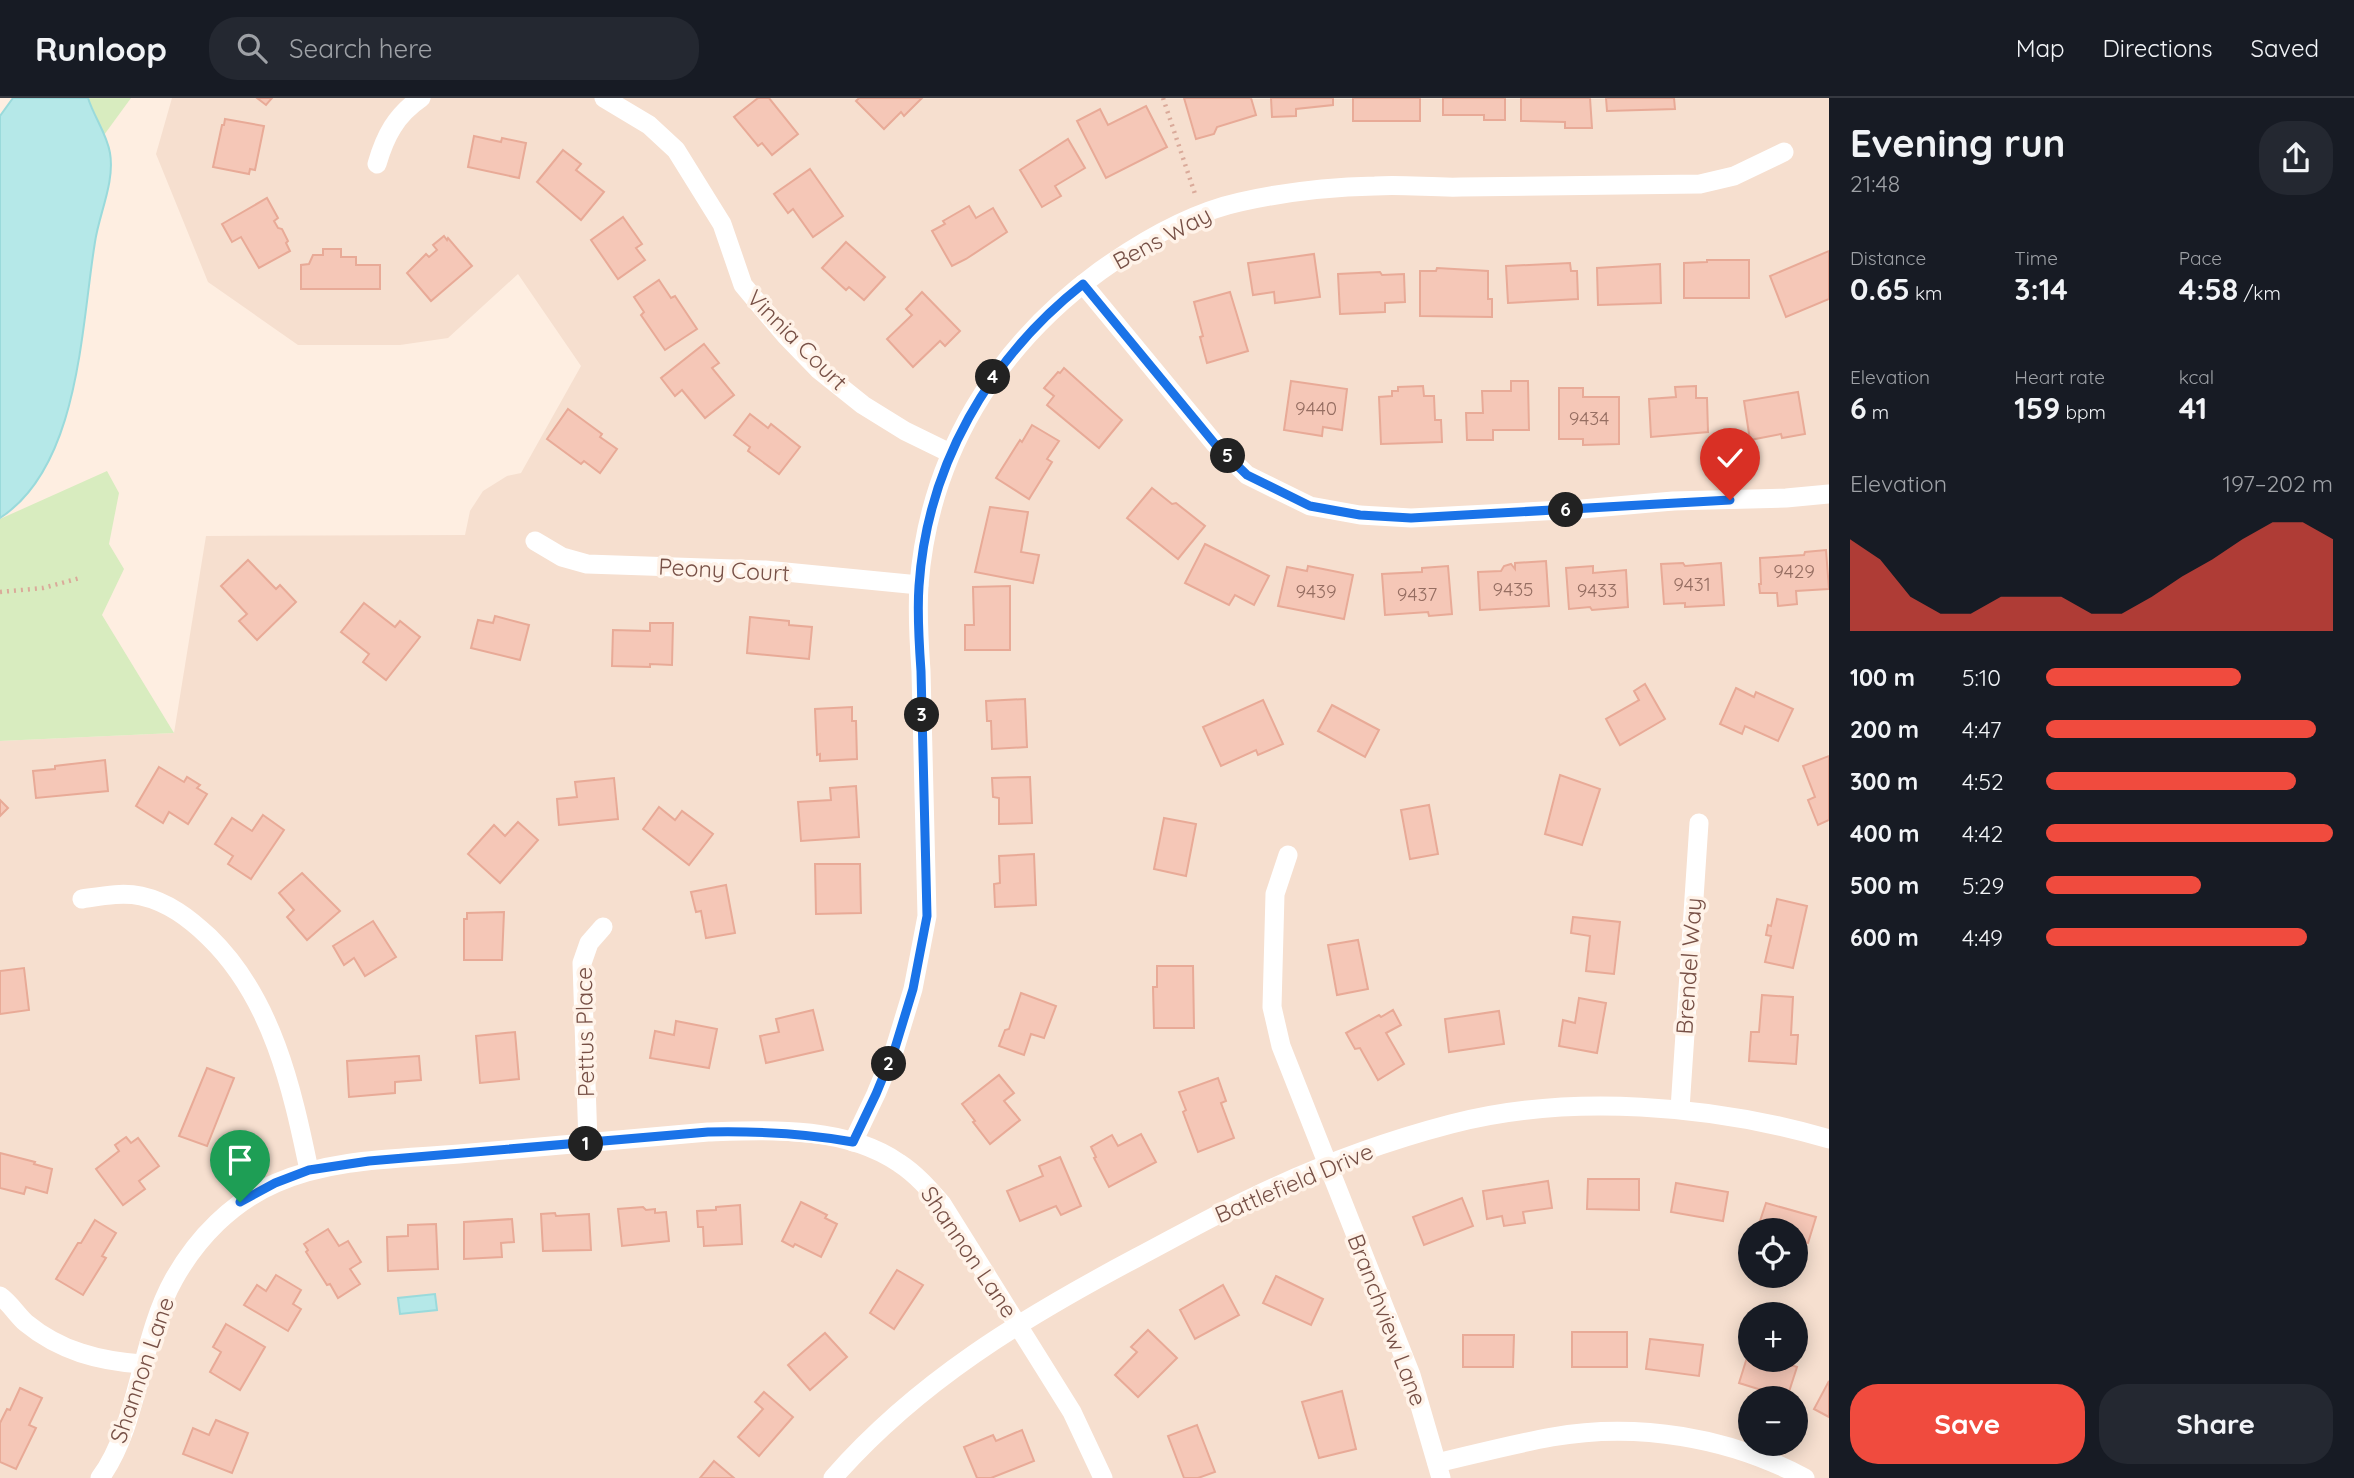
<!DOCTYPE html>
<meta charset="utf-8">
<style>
:root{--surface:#171b24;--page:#242831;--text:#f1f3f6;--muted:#9ea1a6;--line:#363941;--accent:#f04b3e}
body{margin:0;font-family:Quicksand,sans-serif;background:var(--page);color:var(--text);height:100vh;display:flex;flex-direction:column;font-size:26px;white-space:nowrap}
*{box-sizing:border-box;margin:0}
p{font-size:23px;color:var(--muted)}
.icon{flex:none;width:38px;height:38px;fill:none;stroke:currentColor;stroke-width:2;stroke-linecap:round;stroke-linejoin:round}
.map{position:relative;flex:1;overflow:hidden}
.details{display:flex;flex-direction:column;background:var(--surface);width:525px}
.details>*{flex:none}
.tools{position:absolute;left:1738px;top:1120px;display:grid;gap:14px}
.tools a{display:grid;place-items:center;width:70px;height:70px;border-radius:50%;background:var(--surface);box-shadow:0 4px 18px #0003;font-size:35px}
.pin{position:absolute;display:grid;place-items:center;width:60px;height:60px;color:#fff;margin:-72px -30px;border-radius:50% 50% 50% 0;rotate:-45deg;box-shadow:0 0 7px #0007}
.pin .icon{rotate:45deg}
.km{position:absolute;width:35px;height:35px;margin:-18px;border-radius:50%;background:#222;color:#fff;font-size:19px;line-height:35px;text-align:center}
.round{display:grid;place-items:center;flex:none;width:74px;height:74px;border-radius:28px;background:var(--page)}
.head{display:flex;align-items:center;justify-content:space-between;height:119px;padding:0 21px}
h1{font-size:38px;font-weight:800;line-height:52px}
.metrics{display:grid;grid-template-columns:repeat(3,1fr);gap:10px;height:119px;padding:7px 21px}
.metrics div{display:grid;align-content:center}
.metrics b{font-size:30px;font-weight:800}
.metrics small{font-size:19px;font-weight:400}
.metrics p{font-size:19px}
.chart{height:196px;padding:14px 21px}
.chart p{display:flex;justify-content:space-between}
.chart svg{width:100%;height:126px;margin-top:7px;fill:var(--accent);opacity:.7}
.button{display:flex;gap:14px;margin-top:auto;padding:14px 21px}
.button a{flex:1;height:80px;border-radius:28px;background:var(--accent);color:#fff;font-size:28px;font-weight:800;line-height:80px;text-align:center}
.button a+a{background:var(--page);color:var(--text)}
ul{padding:0 21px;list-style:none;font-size:23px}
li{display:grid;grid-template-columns:112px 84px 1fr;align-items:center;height:52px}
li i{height:18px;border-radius:9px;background:var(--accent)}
header{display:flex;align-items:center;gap:42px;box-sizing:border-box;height:98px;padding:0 35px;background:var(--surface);border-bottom:2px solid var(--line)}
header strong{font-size:33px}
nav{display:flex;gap:38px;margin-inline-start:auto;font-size:24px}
.search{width:490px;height:63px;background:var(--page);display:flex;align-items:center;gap:18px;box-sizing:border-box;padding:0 24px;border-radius:28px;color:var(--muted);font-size:26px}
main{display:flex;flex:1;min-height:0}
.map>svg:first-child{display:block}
</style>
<header>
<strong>Runloop</strong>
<div class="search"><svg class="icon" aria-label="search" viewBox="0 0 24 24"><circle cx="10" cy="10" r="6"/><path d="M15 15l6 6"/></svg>Search here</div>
<nav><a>Map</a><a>Directions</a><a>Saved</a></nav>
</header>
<main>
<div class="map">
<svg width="1829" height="1380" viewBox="0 0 1829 1380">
<rect width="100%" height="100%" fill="#feeee1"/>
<!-- residential -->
<path fill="#f6dfcf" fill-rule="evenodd" d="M172 0H1829V1380H0V643L174 635 206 438 465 437 470 413 483 393 507 378 521 375 581 268 518 176 448 240 400 247H298L208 184 156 56ZM1750 1132H1796V1178H1750ZM1750 1216H1796V1262H1750ZM1750 1300H1796V1346H1750Z"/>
<!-- green -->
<g fill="#d8ecbf">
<path d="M88 0H131L104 37Z"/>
<path d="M107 373 119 395 109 446 124 471 102 517 174 635 0 643V421Z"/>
</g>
<!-- water -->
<g fill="#b5e8e8" stroke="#9adadb" stroke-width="2">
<path d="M13 0H88C94 19 107 36 110 55 115 84 99 116 95 144 81 229 80 368 0 420V18Z"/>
<path d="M435 1196 437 1212 400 1216 398 1200Z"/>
</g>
<!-- building -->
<g fill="#f5c7b7" stroke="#e8aa97" stroke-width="2">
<path d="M257 0H272L266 7Z"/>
<path d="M758 0H769L798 36 772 57 762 45 758 48 734 19Z"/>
<path d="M859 0H922L904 18 901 14 884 31 856 3Z"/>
<path d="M1184 0H1251L1256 17 1217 29 1214 36 1196 41Z"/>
<path d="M1271 0H1333V7L1296 11V18L1272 19Z"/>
<rect x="1353" y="0" width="67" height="23"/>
<path d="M1443 0H1505V22H1484V17H1443Z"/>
<path d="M1521 0H1590L1592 30H1565V24L1521 23Z"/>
<path d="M1606 0H1674L1675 11 1607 13Z"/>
<path d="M1146 8 1167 49 1106 80 1077 23 1100 11 1108 27Z"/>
<path d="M225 21 264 28 255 72 250 71 249 76 213 69 222 27H224Z"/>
<path d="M474 38 501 44 502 40 526 45 519 80 468 69Z"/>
<path d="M1068 41 1085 70 1055 88 1061 98 1042 109 1020 72Z"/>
<path d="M563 52 581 66 576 72 604 94 581 122 537 84Z"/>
<path d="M810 71 843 118 813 139 793 111 788 115 774 96Z"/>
<path d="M267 100 278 120 274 123 278 130 282 131 288 143 286 145 290 153 259 170 241 139 232 144 222 126Z"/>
<path d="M969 108 976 120 993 110 1007 134 966 161 952 168 932 133 945 126 943 123Z"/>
<path d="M623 119 642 146 636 150 645 162 618 181 591 142Z"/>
<path d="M444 138 447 142 448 140 472 168 431 203 407 175 426 156 429 159 437 152 433 147Z"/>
<path d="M846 144 885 179 864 202 849 189 846 192 822 170Z"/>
<path d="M323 151H341V159H356V167H380V191H301V167L309 166 313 157H323Z"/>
<path d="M1829 153V201L1786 219 1770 178Z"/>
<path d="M1314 156 1320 199 1275 205 1274 194 1253 197 1248 165Z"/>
<path d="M1707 162H1749V200H1684V165L1707 164Z"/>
<path d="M1570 165 1571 173H1577L1578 201 1508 205 1506 168Z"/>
<path d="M1660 166 1661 205 1598 207 1597 170Z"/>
<path d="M1437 170 1488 173V201H1492V219L1420 218V173H1436Z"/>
<path d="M1380 174 1382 177 1404 176 1405 204 1385 205V214L1340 216 1338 176Z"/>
<path d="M659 182 671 200 675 198 697 231 665 252 641 217 644 214 634 199Z"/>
<path d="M922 194 960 233 945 248 940 243 913 269 887 241 912 217 906 211Z"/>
<path d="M1230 194 1248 253 1207 265 1200 239 1203 238 1194 204Z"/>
<path d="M704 246 719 265 712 270 734 297 705 320 682 292 675 298 661 280Z"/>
<path d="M1064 270 1122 322 1099 350 1047 307 1054 298 1044 290 1058 274 1060 275Z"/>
<path d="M1291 283 1347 291 1342 332 1323 329 1322 338 1284 332Z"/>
<path d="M1511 283H1528L1529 332H1493V342H1467L1466 315H1483L1482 293H1511Z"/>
<path d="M1423 288 1424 298H1434L1435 322H1441L1442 344 1381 346 1379 299 1392 298V293H1398V289Z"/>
<path d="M1696 288V300H1707L1708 334 1651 339 1649 301 1676 299 1675 289Z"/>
<path d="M1559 290H1583V299H1619V346L1583 347V341H1559Z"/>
<path d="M1798 294 1805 336 1782 340 1781 336 1750 342 1744 303Z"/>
<path d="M568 311 602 336 600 339 617 351 600 375 584 363 581 366 547 341Z"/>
<path d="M750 316 768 330 771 326 800 349 779 376 748 353 750 349 734 337Z"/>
<path d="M1032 327 1059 343 1047 361 1052 364 1029 401 996 380 1020 342 1022 344Z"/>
<path d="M1152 390 1172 406 1176 405 1205 428 1178 461 1127 420Z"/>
<path d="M990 409 1028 414 1021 454 1039 457 1033 485 975 474Z"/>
<path d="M1205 446 1269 478 1254 507 1235 497 1229 507 1185 485Z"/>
<path d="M1826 452 1829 491 1796 493 1797 506 1778 508 1777 495H1760L1759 486H1761L1760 460 1804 457 1805 454Z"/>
<path d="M248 462 276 491 280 487 296 504 257 542 239 523 247 516 221 488Z"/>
<path d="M1546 463 1549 508 1480 512 1478 474 1501 473 1504 468 1511 466 1515 471V465Z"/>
<path d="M1683 465 1685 468 1721 465 1724 507 1685 509V505L1664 506 1661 466Z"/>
<path d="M1308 468 1353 477 1344 521 1278 508 1287 469 1307 473Z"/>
<path d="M1448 468 1452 516 1429 518 1428 514 1385 517 1382 476 1422 474V470Z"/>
<path d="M1593 468V475L1626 472 1628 509 1592 512 1590 509 1569 511 1566 470Z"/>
<path d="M1010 488V552H965V527H974L973 489Z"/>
<path d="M364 505 395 529 400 523 420 539 386 582 363 564 369 556 341 534Z"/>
<path d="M495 518 529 527 520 562 471 550 478 522 493 525Z"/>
<path d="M750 519 789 523V527L812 529 809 561 747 555Z"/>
<path d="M650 525H673L672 567 650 566V569L612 568 613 532 650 533Z"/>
<path d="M1645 586 1665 621 1620 647 1606 621 1639 602 1634 593Z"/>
<path d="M1736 590 1754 599 1756 594 1793 611 1778 643 1745 628 1742 636 1720 626Z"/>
<path d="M1025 601 1027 649 992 651 991 623H987L986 603Z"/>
<path d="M1263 602 1283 646 1258 657 1256 652 1221 668 1203 629Z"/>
<path d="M1332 607 1379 632 1365 659 1318 633Z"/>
<path d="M852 609V623H856L857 661 820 663V656L817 657 815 611Z"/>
<path d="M1829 658V722L1818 727 1808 702 1815 699 1803 668Z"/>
<path d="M105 662 108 693 36 700 33 673 55 671V668Z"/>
<path d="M159 669 184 684 187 679 200 687 197 690 207 696 188 726 169 714 163 725 136 708Z"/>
<path d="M1560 677 1600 691 1582 747 1545 736Z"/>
<path d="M1030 679 1032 725 999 726V700L993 699 992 680Z"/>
<path d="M614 680 618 721 559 727 557 701 577 699 575 684Z"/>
<path d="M856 688 859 739 801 743 798 704 831 702 830 690Z"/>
<path d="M0 702 8 710 0 718Z"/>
<path d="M1429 707 1438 756 1410 761 1401 712Z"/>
<path d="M659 709 675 722 682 713 713 736 689 767 643 731Z"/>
<path d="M263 717 284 732 251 781 228 766 233 758 215 746 232 720 252 733Z"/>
<path d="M1164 720 1196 726 1186 778 1154 771Z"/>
<path d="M518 724 538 742 500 785 468 756 494 727 505 738Z"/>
<path d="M1034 756 1036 807 995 809 994 786 1000 785 999 758Z"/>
<path d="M815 766H860L861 815 816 816Z"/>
<path d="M302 775 340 813 307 842 287 819 294 812 279 795Z"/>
<path d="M726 787 735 835 706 840 701 813 696 814 691 794Z"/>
<path d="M1777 801 1807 808 1793 870 1765 864 1771 838 1766 837 1768 827 1771 828Z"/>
<path d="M504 814 502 862H464V821H467V815Z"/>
<path d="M1573 819 1620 824 1614 876 1586 873 1590 838 1571 835Z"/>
<path d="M373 823 396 859 365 878 354 860 344 867 333 848Z"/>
<path d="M1358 842 1368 891 1337 897 1328 847Z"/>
<path d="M1157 868H1193L1194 930H1154L1153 889H1157Z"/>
<path d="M24 870 29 912 0 916V873Z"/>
<path d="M1021 895 1056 908 1044 940 1031 936 1024 957 999 948 1005 932 1009 931Z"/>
<path d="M1762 897 1793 899 1791 937H1798L1796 966 1749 963 1751 934H1759Z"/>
<path d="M1579 900 1606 905 1597 955 1559 948 1563 922 1575 925Z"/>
<path d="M813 912 823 952 766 965 760 938 779 934 776 921Z"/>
<path d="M1393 912 1401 927 1386 935 1404 966 1378 982 1360 950 1355 951 1346 935 1379 917 1381 919Z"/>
<path d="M1499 913 1504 946 1449 954 1445 921Z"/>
<path d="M676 923 717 931 709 970 650 960 655 933 674 937Z"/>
<path d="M515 934 519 981 480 985 476 938Z"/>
<path d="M419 958 421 982 395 984V995L349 999 347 963Z"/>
<path d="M207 970 234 980 207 1048 179 1038Z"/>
<path d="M999 977 1014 995 1004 1003 1020 1022 990 1046 973 1024 975 1023 962 1006Z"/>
<path d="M1218 980 1226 1003 1221 1005 1234 1040 1198 1054 1183 1014 1186 1012 1179 994Z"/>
<path d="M1141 1036 1156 1064 1109 1089 1094 1060 1096 1059 1091 1049 1112 1037 1118 1048Z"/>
<path d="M126 1039 131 1045 138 1040 159 1068 139 1083 145 1091 123 1107 96 1071 119 1053 115 1047Z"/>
<path d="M0 1055 35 1064 34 1066 52 1071 47 1095 26 1089 24 1096 0 1090Z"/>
<path d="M1060 1059 1081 1108 1061 1117 1056 1108 1020 1123 1007 1093 1043 1078 1039 1068Z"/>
<path d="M1588 1081H1639V1112L1587 1111Z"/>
<path d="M1548 1083 1552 1110 1523 1114 1525 1125 1504 1128 1502 1118 1487 1121 1483 1093Z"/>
<path d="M1676 1085 1728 1094 1723 1123 1671 1114Z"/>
<path d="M1462 1100 1473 1128 1424 1147 1413 1119Z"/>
<path d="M801 1104 827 1117 825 1120 837 1126 821 1159 795 1146 793 1149 782 1143Z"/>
<path d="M1766 1105 1816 1119 1808 1145 1805 1144 1803 1154 1796 1151V1132H1768L1758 1129Z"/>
<path d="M740 1107 742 1146 704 1148 703 1129H698L697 1113 716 1112V1109Z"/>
<path d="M643 1109 646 1112 655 1111V1115L666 1114 669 1143 622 1148 618 1111Z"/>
<path d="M555 1115 556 1118 589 1116 591 1152 543 1153 541 1116Z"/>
<path d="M512 1121 514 1144 501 1145 502 1159 464 1161V1124Z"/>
<path d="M95 1122 116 1135 102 1158 106 1160 83 1197 56 1181 78 1145H81Z"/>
<path d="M436 1126 438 1171 388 1173 387 1139 408 1138V1127Z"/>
<path d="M328 1131 339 1148 348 1143 361 1164 350 1171 360 1186 338 1200 330 1186 327 1187 306 1154 308 1152 304 1146Z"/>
<path d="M897 1172 923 1187 894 1231 870 1215Z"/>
<path d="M276 1177 301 1192 293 1206 301 1211 288 1233 244 1207 257 1187 266 1193Z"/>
<path d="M1276 1178 1323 1201 1311 1227 1263 1205Z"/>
<path d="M1223 1187 1239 1217 1195 1241 1180 1212Z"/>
<path d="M226 1226 265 1249 240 1292 210 1274 221 1254 213 1249Z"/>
<path d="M1148 1232 1177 1260 1138 1299 1115 1277 1137 1254 1131 1249Z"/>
<rect x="1572" y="1234" width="55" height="35"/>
<path d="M825 1235 847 1259 810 1292 788 1267Z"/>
<path d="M1463 1237H1514L1513 1269H1463Z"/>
<path d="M1650 1241 1703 1247 1699 1278 1646 1271Z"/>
<path d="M1749 1253 1750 1262H1775L1797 1269 1787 1300 1739 1285Z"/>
<path d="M1829 1283V1319L1814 1311Z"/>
<path d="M20 1290 42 1300 29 1327 36 1330 16 1371 0 1364V1325L7 1311 10 1312Z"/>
<path d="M1342 1293 1356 1351 1319 1360 1302 1304Z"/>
<path d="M764 1294 793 1319 759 1358 738 1339 763 1311 755 1304Z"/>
<path d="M216 1322 248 1335 232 1375 183 1356 193 1330 209 1337Z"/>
<path d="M1197 1327 1215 1374 1198 1380H1184L1168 1338Z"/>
<path d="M1022 1332 1034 1363 991 1380H977L964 1349 993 1337 996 1343Z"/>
<path d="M714 1363 734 1380H700Z"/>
</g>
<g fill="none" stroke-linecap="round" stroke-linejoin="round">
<!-- path -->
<g stroke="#daaa9a" stroke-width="4.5" stroke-dasharray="2 5" stroke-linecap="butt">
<path d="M1163 0 1196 99"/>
<path d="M0 494 43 490 80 480"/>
</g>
<!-- street -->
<g stroke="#fff" stroke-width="19">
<path d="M604 0 649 27 676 52 722 126 743 187 786 238 818 271 863 307 905 333 950 355"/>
<path d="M377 66C385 38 396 17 421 0"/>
<path d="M1083 186 1215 346 1247 377 1310 408 1360 417 1411 420 1582 411 1673 403 1786 400 1829 396"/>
<path d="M535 443 562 459 587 466 765 472 919 487"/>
<path d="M1288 757 1275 796 1272 909 1281 948 1411 1277 1441 1380"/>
<path d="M82 801C102 798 122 794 141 798 168 804 189 820 209 839 272 900 292 990 309 1072"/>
<path d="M1680 1011 1699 725"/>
<path d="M853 1044 876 996 895 950 913 891 927 818 921 573C919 545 917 516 919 487 929 357 996 249 1100 173 1142 143 1190 115 1240 104 1284 94 1330 89 1375 88 1404 86 1433 90 1461 89 1541 88 1621 87 1700 86L1734 78 1784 54"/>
<path d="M588 1045 582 865 589 845 603 829"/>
<path d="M0 1198C10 1205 17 1217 26 1225 60 1253 99 1263 142 1266"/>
<path d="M1437 1365C1475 1356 1513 1346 1552 1339 1637 1324 1729 1339 1805 1380"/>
<path d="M100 1380C139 1327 140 1241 174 1181 197 1140 232 1104 276 1085 333 1060 399 1061 459 1056 542 1049 625 1042 708 1034 771 1032 845 1028 899 1065 916 1076 929 1091 942 1106L1072 1314 1103 1380"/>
<path d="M833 1380C918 1283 1023 1220 1136 1160 1174 1140 1211 1119 1249 1101 1313 1070 1382 1044 1451 1026 1569 995 1713 1007 1829 1041"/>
</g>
</g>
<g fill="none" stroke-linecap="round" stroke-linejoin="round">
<!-- route casing -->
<g stroke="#fff" stroke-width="14">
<path id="route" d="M240 1104 275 1085 309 1072 369 1063 708 1034C758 1033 804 1035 853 1044L876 996 895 950 913 891 927 818 921 573C919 545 917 516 919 488 927 368 989 260 1083 186L1215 346 1247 377 1310 408 1360 417 1411 420 1730 402"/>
</g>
<!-- route -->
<use href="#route" stroke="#1a73e8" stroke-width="9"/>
</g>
<g text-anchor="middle" stroke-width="7" stroke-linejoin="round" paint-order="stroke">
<!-- number labels -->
<g font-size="19" fill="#966e62">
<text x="1316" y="317">9440</text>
<text x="1589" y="327">9434</text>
<text x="1794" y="480">9429</text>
<text x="1692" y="493">9431</text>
<text x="1513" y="498">9435</text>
<text x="1597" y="499">9433</text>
<text x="1316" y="500">9439</text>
<text x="1417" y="503">9437</text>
</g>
<!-- street labels -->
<g font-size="23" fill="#775046" stroke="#fff3e9">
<text transform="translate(1162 140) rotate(-28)" y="8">Bens Way</text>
<text transform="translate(797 242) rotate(45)" y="8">Vinnia Court</text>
<text transform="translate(724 472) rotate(3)" y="8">Peony Court</text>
<text transform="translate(1689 868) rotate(-86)" y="8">Brendel Way</text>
<text transform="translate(585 934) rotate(-91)" y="8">Pettus Place</text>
<text transform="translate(1294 1085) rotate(-23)" y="8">Battlefield Drive</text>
<text transform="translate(969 1154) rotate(56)" y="8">Shannon Lane</text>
<text transform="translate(1387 1222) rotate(69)" y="8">Branchview Lane</text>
<text transform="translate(142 1272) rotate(-71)" y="8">Shannon Lane</text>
</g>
</g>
</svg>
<div class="tools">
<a><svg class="icon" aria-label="locate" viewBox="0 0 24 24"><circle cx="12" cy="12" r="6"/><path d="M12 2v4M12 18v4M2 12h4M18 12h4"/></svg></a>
<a>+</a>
<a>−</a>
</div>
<div class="pin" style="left:240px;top:1104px;background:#1e9e55"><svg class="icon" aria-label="arrive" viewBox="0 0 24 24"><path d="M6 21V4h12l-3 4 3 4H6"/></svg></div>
<div class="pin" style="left:1730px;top:402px;background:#d93025"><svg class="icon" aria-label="check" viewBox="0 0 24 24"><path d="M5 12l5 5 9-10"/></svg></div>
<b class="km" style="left:586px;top:1046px">1</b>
<b class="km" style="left:889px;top:966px">2</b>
<b class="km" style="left:922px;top:617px">3</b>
<b class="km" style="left:993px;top:279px">4</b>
<b class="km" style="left:1228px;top:358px">5</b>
<b class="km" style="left:1566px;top:412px">6</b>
</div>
<section class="details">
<div class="head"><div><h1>Evening run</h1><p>21:48</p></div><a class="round"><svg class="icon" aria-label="share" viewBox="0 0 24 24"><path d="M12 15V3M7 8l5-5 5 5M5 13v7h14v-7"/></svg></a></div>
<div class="metrics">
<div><p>Distance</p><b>0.65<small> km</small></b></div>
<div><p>Time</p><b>3:14</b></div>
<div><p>Pace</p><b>4:58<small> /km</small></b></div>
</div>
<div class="metrics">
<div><p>Elevation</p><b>6<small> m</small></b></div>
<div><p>Heart rate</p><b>159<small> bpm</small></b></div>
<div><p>kcal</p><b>41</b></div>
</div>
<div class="chart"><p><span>Elevation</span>197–202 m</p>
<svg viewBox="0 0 160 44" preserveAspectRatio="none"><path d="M0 44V12L10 19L20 32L30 38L40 38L50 32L60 32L70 32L80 38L90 38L100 32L110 25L120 19L130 12L140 6L150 6L160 12V44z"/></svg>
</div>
<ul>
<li><b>100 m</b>5:10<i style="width:68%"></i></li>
<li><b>200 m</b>4:47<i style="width:94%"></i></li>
<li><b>300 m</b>4:52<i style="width:87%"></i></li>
<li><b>400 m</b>4:42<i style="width:100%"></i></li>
<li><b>500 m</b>5:29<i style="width:54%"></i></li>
<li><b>600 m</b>4:49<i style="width:91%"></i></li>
</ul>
<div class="button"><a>Save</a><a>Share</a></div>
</section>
</main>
